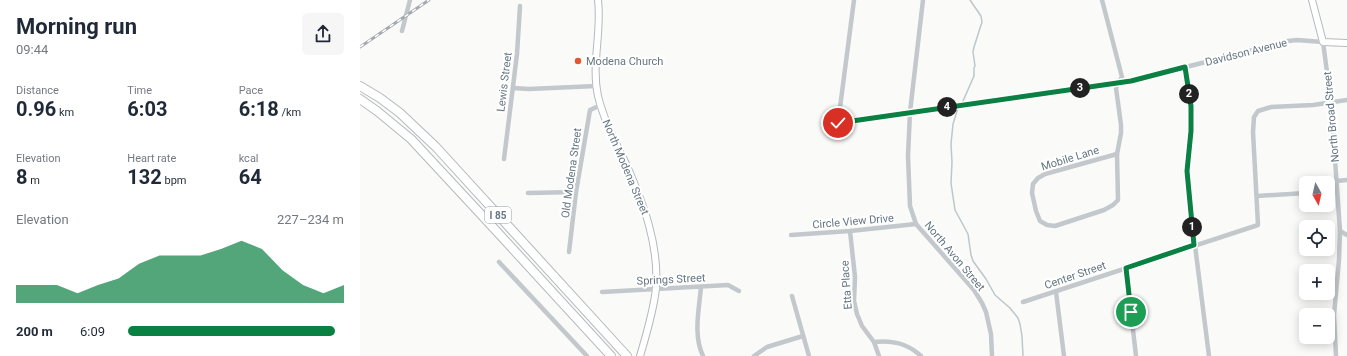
<!DOCTYPE html>
<meta charset="utf-8">
<style>
:root{--surface:#fff;--page:#f6f6f7;--text:#1f2937;--muted:#747a83;--accent:#0b8043}
body{margin:0;font-family:Roboto,sans-serif;background:var(--page);color:var(--text);height:100vh;display:flex;flex-direction:column;font-size:15px;white-space:nowrap}
*{box-sizing:border-box;margin:0}
p{font-size:13px;color:var(--muted)}
.icon{flex:none;width:22px;height:22px;fill:none;stroke:currentColor;stroke-width:2;stroke-linecap:round;stroke-linejoin:round}
.map{position:relative;flex:1;overflow:hidden}
.side{display:flex;flex-direction:column;background:var(--surface);width:360px}
.side>*{flex:none}
.needle{width:26px;rotate:172deg}
.fabs{position:absolute;left:939px;top:176px;display:grid;gap:8px}
.fabs a{display:grid;place-items:center;width:36px;height:36px;border-radius:6px;background:var(--surface);box-shadow:0 2px 10px #0003;font-size:20px}
.pin{position:absolute;display:grid;place-items:center;width:34px;height:34px;color:#fff;margin:-17px;border:2px solid #fff;border-radius:50%;box-shadow:0 1px 4px #0007}
.km{position:absolute;width:20px;height:20px;margin:-10px;border-radius:50%;background:#222;color:#fff;font-size:11px;line-height:20px;text-align:center}
.round{display:grid;place-items:center;flex:none;width:42px;height:42px;border-radius:6px;background:var(--page)}
.overview{display:flex;align-items:center;justify-content:space-between;height:68px;padding:0 16px}
h1{font-size:22px;font-weight:700;line-height:30px}
.metrics{display:grid;grid-template-columns:repeat(3,1fr);gap:6px;height:68px;padding:4px 16px}
.metrics div{display:grid;align-content:center}
.metrics b{font-size:20px;font-weight:700}
.metrics small{font-size:11px;font-weight:400}
.metrics p{font-size:11px}
.chart{height:112px;padding:8px 16px}
.chart p{display:flex;justify-content:space-between}
.chart svg{width:100%;height:72px;margin-top:4px;fill:var(--accent);opacity:.7}
ul{padding:0 16px;list-style:none;font-size:13px}
li{display:grid;grid-template-columns:64px 48px 1fr;align-items:center;height:30px}
li i{height:10px;border-radius:5px;background:var(--accent)}
main{display:flex;flex:1;min-height:0}
.map>svg:first-child{display:block}
</style>
<main>
<section class="side">
<div class="overview"><div><h1>Morning run</h1><p>09:44</p></div><a class="round"><svg class="icon" aria-label="share" viewBox="0 0 24 24"><path d="M12 15V3M7 8l5-5 5 5M5 13v7h14v-7"/></svg></a></div>
<div class="metrics">
<div><p>Distance</p><b>0.96<small> km</small></b></div>
<div><p>Time</p><b>6:03</b></div>
<div><p>Pace</p><b>6:18<small> /km</small></b></div>
</div>
<div class="metrics">
<div><p>Elevation</p><b>8<small> m</small></b></div>
<div><p>Heart rate</p><b>132<small> bpm</small></b></div>
<div><p>kcal</p><b>64</b></div>
</div>
<div class="chart"><p><span>Elevation</span>227–234 m</p>
<svg viewBox="0 0 160 44" preserveAspectRatio="none"><path d="M0 44V33L10 33L20 33L30 38L40 33L50 29L60 20L70 15L80 15L90 15L100 11L110 6L120 11L130 24L140 33L150 38L160 33V44z"/></svg>
</div>
<ul>
<li><b>200 m</b>6:09<i style="width:96%"></i></li>
</ul>
</section>
<div class="map">
<svg width="987" height="356" viewBox="0 0 987 356">
<rect width="100%" height="100%" fill="#fafaf8"/>
<g fill="none" stroke-linecap="round" stroke-linejoin="round">
<!-- stream -->
<g stroke="#bbc7cb" stroke-width="1.5">
<path d="M603 101 614 76V68L615 66 613 52 614 47 622 22 621 16 610 0"/>
<path d="M598 108 593 124 591 144 592 162 591 183 595 210 608 234 611 255 613 261 626 279 635 295 650 308 658 318 660 324 662 336 663 356"/>
</g>
<!-- secondary casing -->
<g stroke="#b3babf" stroke-width="8">
<g id="secondary">
<path d="M238 0C242 32 231 64 238 96 244 121 256 143 267 166 284 205 299 245 296 288 294 309 286 336 280 356"/>
<path d="M952 0 963 42 987 43"/>
</g>
</g>
<!-- highway casing -->
<g stroke="#b4b9bd" stroke-width="10">
<g id="highway">
<path d="M0 86 20 98 40 113 76 147 267 356"/>
<path d="M0 99 17 111 51 139 129 223 251 356"/>
</g>
</g>
<!-- street -->
<g stroke="#c3c8cc" stroke-width="4.5">
<path d="M494 0 478 123 771 81 928 41 937 40 963 42 971 102 980 231 979 260 974 315 976 356"/>
<path d="M563 0 550 112 548 156 550 206 556 224 614 290 622 303 626 312 631 334 632 356"/>
<path d="M742 0 762 77 758 83 756 88 761 125V133L757 154"/>
<path d="M42 31 50 0"/>
<path d="M825 67 831 106 832 118 827 161 828 190 849 356"/>
<path d="M153 88 169 89 236 86"/>
<path d="M757 154 758 200 753 205 744 210 695 226 687 225 680 221 676 211 672 193 673 184 678 178 685 174Z"/>
<path d="M144 159 157 54 160 6"/>
<path d="M976 181 987 180"/>
<path d="M968 192 976 191"/>
<path d="M168 193 216 192"/>
<path d="M897 196 946 193"/>
<path d="M490 231 495 277 494 301 497 314 502 326 514 342 519 356"/>
<path d="M980 231 987 235"/>
<path d="M431 235 490 231 556 224"/>
<path d="M209 252 216 192 230 110 241 105"/>
<path d="M139 262 227 356"/>
<path d="M766 268 776 356"/>
<path d="M341 287C339 310 333 335 343 356"/>
<path d="M242 292 368 285 379 291"/>
<path d="M696 292 704 356"/>
<path d="M432 296 449 356"/>
<path d="M663 302 898 225 893 132 894 117 898 111 911 107 953 105 987 100"/>
<path d="M514 342C532 340 547 343 561 356"/>
<path d="M394 356 407 347 443 336"/>
</g>
<!-- secondary -->
<use href="#secondary" stroke="#fff" stroke-width="6"/>
<!-- highway -->
<use href="#highway" stroke="#fff" stroke-width="8"/>
<!-- rail casing -->
<g stroke="#a2aab0" stroke-width="3">
<path id="rail" d="M0 47 69 0"/>
</g>
<!-- rail -->
<use href="#rail" stroke="#fff" stroke-width="1.5" stroke-dasharray="4.5" stroke-linecap="butt"/>
</g>
<g fill="none" stroke-linecap="round" stroke-linejoin="round">
<!-- route casing -->
<g stroke="#fff" stroke-width="8">
<path id="route" d="M478 123 771 81 825 67 831 106V131L827 171 834 245 766 268 771 312"/>
</g>
<!-- route -->
<use href="#route" stroke="#0b8043" stroke-width="5"/>
</g>
<!-- markers -->
<circle fill="#e4572e" stroke="#fff" stroke-width="1.5" cx="218" cy="61" r="4"/>
<g text-anchor="middle" stroke-width="4" stroke-linejoin="round" paint-order="stroke">
<!-- shield labels -->
<rect fill="#fff" stroke="#939fa8" stroke-width="1" x="125" y="207" width="26" height="16" rx="3"/>
<g font-size="10" font-weight="bold" fill="#657683">
<text x="138" y="219">I 85</text>
</g>
<!-- street labels -->
<g font-size="11" fill="#657683" stroke="#fff">
<text transform="translate(886 52) rotate(-14)" y="4">Davidson Avenue</text>
<text transform="translate(144 82) rotate(-83)" y="4">Lewis Street</text>
<text transform="translate(971 117) rotate(-95)" y="4">North Broad Street</text>
<text transform="translate(710 158) rotate(-17)" y="4">Mobile Lane</text>
<text transform="translate(266 167) rotate(67)" y="4">North Modena Street</text>
<text transform="translate(211 173) rotate(-82)" y="4">Old Modena Street</text>
<text transform="translate(493 221) rotate(-5)" y="4">Circle View Drive</text>
<text transform="translate(595 256) rotate(50)" y="4">North Avon Street</text>
<text transform="translate(715 275) rotate(-19)" y="4">Center Street</text>
<text transform="translate(311 279) rotate(-3)" y="4">Springs Street</text>
<text transform="translate(486 285) rotate(-94)" y="4">Etta Place</text>
</g>
<!-- poi labels -->
<g font-size="11" fill="#657683" stroke="#fff" text-anchor="start">
<text x="226" y="65">Modena Church</text>
</g>
</g>
</svg>
<div class="fabs">
<a><svg class="needle" viewBox="-14 -14 28 28"><path d="M0-13l5 13h-10z" fill="#e53935"/><path d="M0 13l5-13h-10z" fill="#747a83"/></svg></a>
<a><svg class="icon" aria-label="locate" viewBox="0 0 24 24"><circle cx="12" cy="12" r="6"/><path d="M12 2v4M12 18v4M2 12h4M18 12h4"/></svg></a>
<a>+</a>
<a>−</a>
</div>
<div class="pin" style="left:771px;top:312px;background:#1e9e55"><svg class="icon" aria-label="arrive" viewBox="0 0 24 24"><path d="M6 21V4h12l-3 4 3 4H6"/></svg></div>
<div class="pin" style="left:478px;top:123px;background:#d93025"><svg class="icon" aria-label="check" viewBox="0 0 24 24"><path d="M5 12l5 5 9-10"/></svg></div>
<b class="km" style="left:832px;top:227px">1</b>
<b class="km" style="left:829px;top:94px">2</b>
<b class="km" style="left:720px;top:88px">3</b>
<b class="km" style="left:587px;top:107px">4</b>
</div>
</main>
